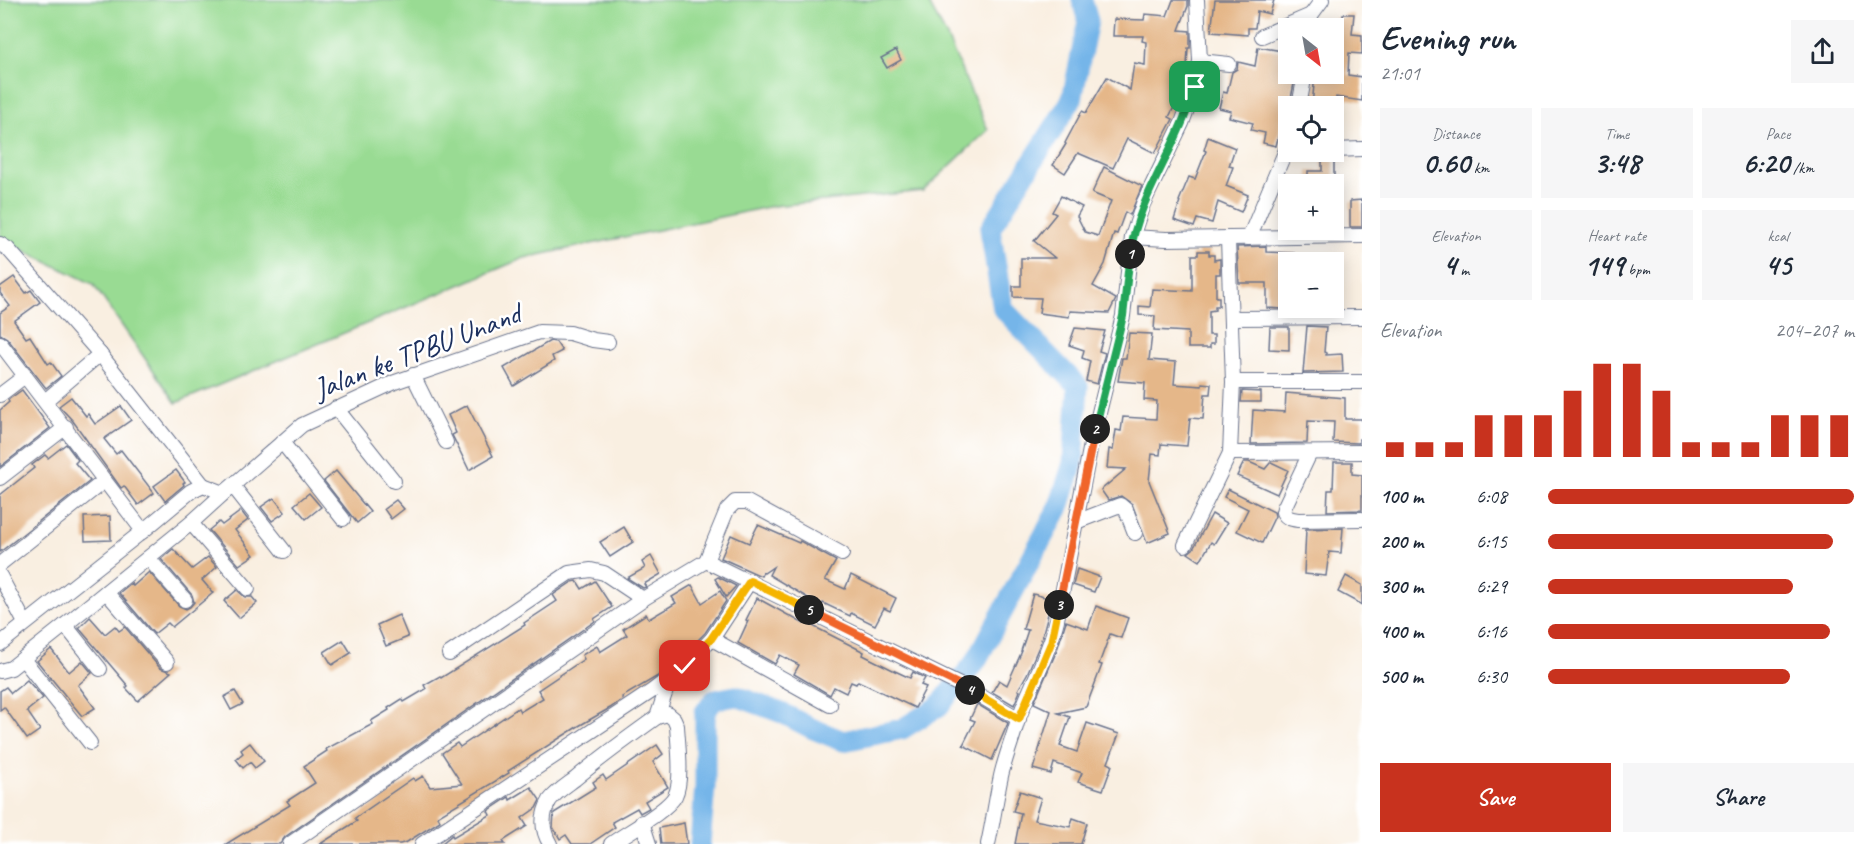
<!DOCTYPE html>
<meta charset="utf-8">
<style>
:root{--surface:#fff;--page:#f6f6f7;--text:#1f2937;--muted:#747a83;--accent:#c8321e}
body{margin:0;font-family:Caveat,sans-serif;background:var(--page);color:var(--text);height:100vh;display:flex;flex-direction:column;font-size:22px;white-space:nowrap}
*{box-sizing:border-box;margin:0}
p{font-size:20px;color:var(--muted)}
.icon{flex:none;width:33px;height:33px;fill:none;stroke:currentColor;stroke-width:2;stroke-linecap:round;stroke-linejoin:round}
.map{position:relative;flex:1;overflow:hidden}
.panel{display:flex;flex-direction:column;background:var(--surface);width:510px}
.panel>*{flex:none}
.needle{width:39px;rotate:149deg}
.controls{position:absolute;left:1278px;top:18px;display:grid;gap:12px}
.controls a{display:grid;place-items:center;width:66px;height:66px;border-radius:0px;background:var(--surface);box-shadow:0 3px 15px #0003;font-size:30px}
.pin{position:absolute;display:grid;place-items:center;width:51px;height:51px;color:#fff;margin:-26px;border-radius:12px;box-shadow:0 3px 9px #0006}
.km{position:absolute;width:30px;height:30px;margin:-15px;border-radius:50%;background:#222;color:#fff;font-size:16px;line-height:30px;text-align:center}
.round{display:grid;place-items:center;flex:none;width:63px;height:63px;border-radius:0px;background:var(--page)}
.head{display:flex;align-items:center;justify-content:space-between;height:102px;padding:0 18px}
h1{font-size:33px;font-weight:700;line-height:45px}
.metrics{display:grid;grid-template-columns:repeat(3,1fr);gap:9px;height:102px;padding:6px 18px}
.metrics div{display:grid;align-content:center;border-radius:0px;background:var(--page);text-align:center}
.metrics b{font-size:30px;font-weight:700}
.metrics small{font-size:16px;font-weight:400}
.metrics p{font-size:16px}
.chart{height:168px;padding:12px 18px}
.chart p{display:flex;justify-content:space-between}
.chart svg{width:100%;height:108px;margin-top:6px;stroke:var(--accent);stroke-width:6}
.cta{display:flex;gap:12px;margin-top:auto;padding:12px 18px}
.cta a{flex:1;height:69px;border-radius:0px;background:var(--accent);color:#fff;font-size:24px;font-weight:700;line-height:69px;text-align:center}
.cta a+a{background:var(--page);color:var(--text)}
ul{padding:0 18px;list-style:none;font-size:20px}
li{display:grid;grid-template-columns:96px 72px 1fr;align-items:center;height:45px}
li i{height:15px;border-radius:8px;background:var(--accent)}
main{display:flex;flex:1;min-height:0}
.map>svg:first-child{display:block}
</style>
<main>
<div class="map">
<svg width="1362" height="844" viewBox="0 0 1362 844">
<rect width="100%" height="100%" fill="#fff"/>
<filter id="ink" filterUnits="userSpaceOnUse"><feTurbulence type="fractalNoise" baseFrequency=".0167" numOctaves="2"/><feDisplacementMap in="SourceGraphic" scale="12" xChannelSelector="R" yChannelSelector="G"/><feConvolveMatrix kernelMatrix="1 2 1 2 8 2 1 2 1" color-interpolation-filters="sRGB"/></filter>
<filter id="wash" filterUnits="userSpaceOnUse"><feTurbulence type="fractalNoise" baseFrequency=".008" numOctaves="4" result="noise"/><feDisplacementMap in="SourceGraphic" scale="24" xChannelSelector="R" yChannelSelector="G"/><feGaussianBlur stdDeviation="1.35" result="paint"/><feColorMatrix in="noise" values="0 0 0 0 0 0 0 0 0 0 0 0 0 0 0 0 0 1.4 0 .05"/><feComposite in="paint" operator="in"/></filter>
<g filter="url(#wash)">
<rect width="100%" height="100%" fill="#f9efe1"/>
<!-- green -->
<path fill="#99db93" stroke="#5a8578" stroke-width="1.5" d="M0 0H927L946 35 988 130 923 191 773 206 524 258 176 403 93 284 0 239Z"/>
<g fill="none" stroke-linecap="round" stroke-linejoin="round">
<!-- river -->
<path stroke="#75b5e9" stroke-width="21" d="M700 844 705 787V712L714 700 736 696 782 713 811 728 843 741 902 729 939 706 976 661 1059 507 1073 463 1078 386 1003 309 990 229 1072 99 1088 21 1082 0"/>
</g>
<g id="blocks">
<!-- building -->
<g fill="#e5b789">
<path d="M1173 0H1188V6L1179 30 1190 31V48H1188L1186 84 1169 117 1173 119 1155 153 1127 139 1113 168 1078 153 1065 173 1053 165 1066 144 1065 143 1082 111 1086 113 1107 77 1130 90 1134 63 1145 65 1146 42 1142 41 1143 36H1113L1114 19 1144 20 1145 14 1167 16Z"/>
<path d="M1215 0H1274L1270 14 1257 11 1255 28H1248V35L1211 32Z"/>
<path d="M1343 14H1354L1352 34 1362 35V54L1349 53 1348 75 1362 77V101L1336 97 1335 106H1312L1315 74H1334L1335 18H1343Z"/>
<path d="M1258 47 1288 52V74H1296L1291 98H1288L1276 146 1263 143 1265 133 1251 130 1253 123 1229 117 1231 111 1219 108 1223 92 1227 93 1232 72 1237 69 1238 62 1255 66Z"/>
<path d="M896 50 901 60 887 68 881 58Z"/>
<path d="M1208 137 1235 148 1229 166 1233 167 1226 186 1248 195 1241 212 1218 202 1212 223 1197 219 1194 227 1174 220 1180 202 1179 201 1189 177 1195 179 1206 151 1204 150Z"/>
<path d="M1322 159 1334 160V184H1308V171H1322Z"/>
<path d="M1104 167 1142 186 1130 215 1125 212 1117 234 1114 233 1105 264 1093 286 1116 299 1109 313 1070 311 1069 317 1039 313 1041 298 1013 297V286H1021V258H1055L1034 241 1056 214 1052 212 1061 196 1082 207 1077 216 1085 232 1098 236 1111 201 1092 193Z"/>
<path d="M1362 200V227H1350V201Z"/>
<path d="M1266 246V252L1294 253V262H1288V283H1283L1284 309 1267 308V283H1239L1237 247Z"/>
<path d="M1198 251H1209V255H1214V260L1220 259V274H1216V297H1219V306H1215V310L1209 311V335H1214V344H1210V348H1188V332L1154 330 1155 316 1139 315V306L1150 307 1152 289 1192 291V255H1198Z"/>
<path d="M14 277 26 293 31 290 40 302 14 321 26 338 30 336 48 364 51 362 61 376 46 388 7 338 0 334V313L10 306 0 293V287Z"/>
<path d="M1307 326 1326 327 1324 352 1326 353V355L1342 354 1343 372 1303 373Z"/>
<path d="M1270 327H1289V350L1269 349Z"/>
<path d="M1075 328 1105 331 1099 351 1105 353 1097 384 1086 381 1090 361 1082 358 1084 350 1069 345Z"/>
<path d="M1129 333 1152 334 1149 360 1176 362 1174 384 1202 386V383L1211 384 1210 394H1205L1203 419 1190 418 1187 446 1161 444 1160 455 1152 454 1149 481 1170 533 1147 543 1132 504 1121 496 1108 500 1101 490 1126 469 1107 468 1109 449 1113 450 1116 430 1121 431 1123 417 1156 419 1157 401 1144 400 1145 383 1118 381 1122 358H1126Z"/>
<path d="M550 341 556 342 562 351 552 356 554 361 514 386 504 368Z"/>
<path d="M22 390 50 428 0 467V410L9 402 8 400Z"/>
<path d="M1242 391 1261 392V402H1241Z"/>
<path d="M1286 393 1345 398V419H1362V439H1359V443L1333 442 1334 422 1308 421 1307 443 1251 444 1253 410 1285 412Z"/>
<path d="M71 397 86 416 88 414 95 424 121 406 131 420 104 439 116 454 121 450 154 493 138 505 124 486 121 488 73 421 59 406Z"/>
<path d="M467 405 493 456 469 470 455 441 452 435 456 433 448 415Z"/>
<path d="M66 444 78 460 75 463 90 481 0 552V495L34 468 32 465 45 455 48 458Z"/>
<path d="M1244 462H1249L1265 469 1271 462 1288 470 1277 494 1237 476Z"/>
<path d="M1334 462H1352V474L1362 475V510L1327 511 1328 490H1333Z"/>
<path d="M176 470 185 482 183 483 184 485 165 501 154 486Z"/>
<path d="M336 471 370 512 357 523 324 481Z"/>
<path d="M1228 489 1274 512 1275 516 1262 543 1237 531 1248 509 1224 497Z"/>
<path d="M309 493 321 507 306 519 294 505Z"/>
<path d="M274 498 285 512 272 521 261 507Z"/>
<path d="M396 500 404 509 391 519 384 509Z"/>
<path d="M241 511 248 520 235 530 254 555 239 565 209 530 219 522 222 525Z"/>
<path d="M1212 514 1227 523 1214 544 1211 542 1200 561 1188 553 1193 549Z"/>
<path d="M110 516 111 540 85 541 84 517Z"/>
<path d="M758 525 799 543 800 541 836 561 825 580 845 589 851 575 896 598 890 611 884 608 875 625 851 613 850 616 823 603 822 605 813 601 769 575 773 567 764 573 763 572 761 576 721 558 731 535 749 543Z"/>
<path d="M624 527 633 542 610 557 600 542Z"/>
<path d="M1343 528 1341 553 1329 552 1326 576 1304 574 1306 529Z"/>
<path d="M173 549 192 569 208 557 217 567 202 580 213 593 172 627 168 623 154 634 119 593 131 583 133 586 149 572 179 606 186 609 190 607 194 602 192 595 161 559Z"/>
<path d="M651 556 661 574 644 584 646 587 643 588 627 578 645 568 642 562Z"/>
<path d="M1077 569 1100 577 1094 592 1073 585Z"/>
<path d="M1346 576 1362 585V605L1338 592Z"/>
<path d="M718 577 736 586 726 597 715 579Z"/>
<path d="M577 581 582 589 595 581 612 607 594 619 595 621 285 837 280 844H226L290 805 287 801 315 783 304 766 327 751 326 749 373 724 371 721 389 710 388 708 402 699 404 702 426 689 424 685 440 676 441 678 525 625 524 623 557 601 553 595 572 582Z"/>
<path d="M692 585 702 603 720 591 726 601 705 633 691 647 670 658 674 663 658 676 622 697 623 699 610 708 577 727 508 771 509 773 439 815 438 816 440 821 407 842 400 844H320L357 821 355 818 413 778 415 781 423 776 430 787 462 784 442 753 457 743 460 747 518 708 520 712 543 698 538 690 584 659 582 655 597 646 600 652 627 635 623 629 646 614 649 619 676 603 672 597Z"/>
<path d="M237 590 245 597H252L257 603 239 618 224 601Z"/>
<path d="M1033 594 1052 599 1040 644 1027 674 1018 690 1020 691 1014 705 992 692 999 680 1007 685 1022 651H1021L1028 630 1023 629Z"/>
<path d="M757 598 804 624 805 622 864 652 863 655 895 671 910 678 913 672 925 678 921 685 926 687 915 708 858 681 856 684 851 682 846 693 834 687 830 695 794 674 799 665 780 655 775 664 738 643 748 621 746 620Z"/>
<path d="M1096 606 1128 618 1121 638 1110 634 1099 664 1102 665 1086 707 1058 713 1070 717 1060 746 1077 752 1087 723 1119 734 1108 763 1112 765 1103 790 1078 782 1082 773 1054 763 1051 774 1033 769 1051 711 1034 703 1057 650 1066 621 1088 629Z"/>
<path d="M399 615 408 637 386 646 377 625Z"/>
<path d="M90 617 105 634 115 626 119 631 125 627 160 668 171 672 138 701 126 688 128 686 79 628Z"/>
<path d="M343 640 351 653 332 665 324 652Z"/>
<path d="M51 649 69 672 82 661 92 673 78 685 95 708 82 716 37 661Z"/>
<path d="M27 680 43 698 27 711 40 730 27 739 4 707 0 710V691L6 687 11 693Z"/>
<path d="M235 691 243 704 231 710 224 697Z"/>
<path d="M977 704 1008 723 992 760 963 745 975 721 970 719Z"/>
<path d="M250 743 264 761 255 768 250 762 243 768 236 759 243 753 241 750Z"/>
<path d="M657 745 663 754 653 762 668 787 645 801 649 808 640 813 637 808 612 822 615 827 590 844H572L566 835 560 839 553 827 554 813 596 787 593 782 603 775 606 780Z"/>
<path d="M531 787 540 800 536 808 522 818 527 826 503 841 505 844H441L452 835 453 837 490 815 488 811 509 797 510 800Z"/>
<path d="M1020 791 1041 798 1034 820 1070 827 1073 818 1087 823 1081 844H1015L1021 813 1013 811Z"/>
<path d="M684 823 687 844H661L659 828Z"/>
</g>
</g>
</g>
<g filter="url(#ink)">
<use href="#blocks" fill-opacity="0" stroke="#69728c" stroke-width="1.5"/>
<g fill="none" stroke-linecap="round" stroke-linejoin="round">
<!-- minor casing -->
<g stroke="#69728c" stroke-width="16">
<g id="minor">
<path d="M1310 28 1311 15 1322 0"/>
<path d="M1262 36 1311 15"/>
<path d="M1200 61 1229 64"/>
<path d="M1299 106 1305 74"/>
<path d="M1334 150 1362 149"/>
<path d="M1132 237 1166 239 1362 236"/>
<path d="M1249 238 1288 145"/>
<path d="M0 244 8 249 100 354 203 485"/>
<path d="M1231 318 1362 317"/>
<path d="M0 343 143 531 0 644"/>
<path d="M413 375 446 442"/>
<path d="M1233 382H1362"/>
<path d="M0 395 25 376"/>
<path d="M45 401 100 354"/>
<path d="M336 408 394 481"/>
<path d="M282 442 343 519"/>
<path d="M1230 453 1362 452"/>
<path d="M1310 453 1284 508 1283 512C1286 518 1291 519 1298 520L1362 519"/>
<path d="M0 478 66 427"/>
<path d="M233 486 284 551"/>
<path d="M1076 522 1120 505 1126 510 1135 533"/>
<path d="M191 523 248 589"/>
<path d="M143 531 191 491 203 485 224 493 302 425 395 382 539 332 570 333 593 340 608 342"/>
<path d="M1185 545 1230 453 1233 382 1228 239"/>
<path d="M148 558 185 600"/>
<path d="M706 561 727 510 735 502H747L842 554"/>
<path d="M0 564 104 481"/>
<path d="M0 576 25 623"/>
<path d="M106 592 167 662"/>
<path d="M712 639 830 705"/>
<path d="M449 654 569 573 591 570 604 573 643 599"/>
<path d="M23 659 90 743"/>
<path d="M100 669 65 625 191 523 224 493"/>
<path d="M0 671 11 668 65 625"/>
<path d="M657 717 671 676"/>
<path d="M642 822 649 844"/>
<path d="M290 844 643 599 706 561 974 692 1019 719"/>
<path d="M422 844 652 691 685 666 712 639 750 581"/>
<path d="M550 844C541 829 541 815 550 800 556 792 567 785 575 779 601 757 629 737 657 717L668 714 674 719 677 726C678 744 683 780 675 796 667 811 626 833 611 844"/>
<path d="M988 844C993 822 996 799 1001 776 1005 758 1012 741 1017 723 1029 688 1048 657 1057 620L1090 449 1123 316 1132 237 1143 204 1182 123 1195 87 1200 61 1197 0"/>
</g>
</g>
<!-- minor -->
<use href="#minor" stroke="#fff" stroke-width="14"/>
</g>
</g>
<g fill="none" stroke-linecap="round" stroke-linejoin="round" filter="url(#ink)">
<!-- split-1 casing -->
<g stroke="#fff" stroke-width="12">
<path id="split-1" d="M1130 254C1137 206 1164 166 1182 123 1187 111 1191 99 1195 87"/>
</g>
<!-- split-2 casing -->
<g stroke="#fff" stroke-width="12">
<path id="split-2" d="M1095 429 1123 316 1130 254"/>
</g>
<!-- split-3 casing -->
<g stroke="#fff" stroke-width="12">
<path id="split-3" d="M1059 605 1095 429"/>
</g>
<!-- split-4 casing -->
<g stroke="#fff" stroke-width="12">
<path id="split-4" d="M970 690 1019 719 1051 643 1059 605"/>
</g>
<!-- split-5 casing -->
<g stroke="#fff" stroke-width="12">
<path id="split-5" d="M809 610 970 690"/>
</g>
<!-- split-6 casing -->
<g stroke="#fff" stroke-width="12">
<path id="split-6" d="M685 666 711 639 750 581 809 610"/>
</g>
<!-- split-1 -->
<use href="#split-1" stroke="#22a559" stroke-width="8"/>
<!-- split-2 -->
<use href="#split-2" stroke="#22a559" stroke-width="8"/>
<!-- split-3 -->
<use href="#split-3" stroke="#f0652b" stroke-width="8"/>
<!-- split-4 -->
<use href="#split-4" stroke="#f5b400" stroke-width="8"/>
<!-- split-5 -->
<use href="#split-5" stroke="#f0652b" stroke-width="8"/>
<!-- split-6 -->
<use href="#split-6" stroke="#f5b400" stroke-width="8"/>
</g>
<g text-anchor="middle" stroke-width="5" stroke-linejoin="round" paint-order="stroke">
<!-- street labels -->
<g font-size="30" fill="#1b2f5e" stroke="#fff">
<text transform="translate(417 351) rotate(-21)" y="10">Jalan ke TPBU Unand</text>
</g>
</g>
</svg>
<div class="controls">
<a><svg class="needle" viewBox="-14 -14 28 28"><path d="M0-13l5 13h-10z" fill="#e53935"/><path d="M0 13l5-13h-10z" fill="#747a83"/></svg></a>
<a><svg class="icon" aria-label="locate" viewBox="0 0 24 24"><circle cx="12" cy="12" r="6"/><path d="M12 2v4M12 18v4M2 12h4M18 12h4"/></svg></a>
<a>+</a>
<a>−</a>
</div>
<div class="pin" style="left:1195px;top:87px;background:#1e9e55"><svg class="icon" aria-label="arrive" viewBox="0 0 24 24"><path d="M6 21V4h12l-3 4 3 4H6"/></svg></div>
<div class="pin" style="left:685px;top:666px;background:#d93025"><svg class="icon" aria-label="check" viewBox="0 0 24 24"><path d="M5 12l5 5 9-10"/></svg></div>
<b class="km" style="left:1130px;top:254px">1</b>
<b class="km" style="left:1095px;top:429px">2</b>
<b class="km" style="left:1059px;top:605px">3</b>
<b class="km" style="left:970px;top:690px">4</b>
<b class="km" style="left:809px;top:610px">5</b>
</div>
<section class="panel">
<div class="head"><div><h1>Evening run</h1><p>21:01</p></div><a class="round"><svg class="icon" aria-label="share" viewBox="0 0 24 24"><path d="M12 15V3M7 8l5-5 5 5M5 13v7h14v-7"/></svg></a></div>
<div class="metrics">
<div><p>Distance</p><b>0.60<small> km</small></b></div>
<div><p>Time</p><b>3:48</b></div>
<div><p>Pace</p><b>6:20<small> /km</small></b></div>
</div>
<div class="metrics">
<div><p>Elevation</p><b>4<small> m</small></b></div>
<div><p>Heart rate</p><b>149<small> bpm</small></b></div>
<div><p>kcal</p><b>45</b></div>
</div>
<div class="chart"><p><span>Elevation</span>204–207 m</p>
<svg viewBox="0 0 160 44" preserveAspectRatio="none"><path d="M5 44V38M15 44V38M25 44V38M35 44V27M45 44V27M55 44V27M65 44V17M75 44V6M85 44V6M95 44V17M105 44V38M115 44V38M125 44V38M135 44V27M145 44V27M155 44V27"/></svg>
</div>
<ul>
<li><b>100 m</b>6:08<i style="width:100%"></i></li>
<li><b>200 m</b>6:15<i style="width:93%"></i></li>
<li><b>300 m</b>6:29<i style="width:80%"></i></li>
<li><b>400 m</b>6:16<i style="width:92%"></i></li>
<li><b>500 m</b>6:30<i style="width:79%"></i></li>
</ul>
<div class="cta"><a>Save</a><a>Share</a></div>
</section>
</main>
